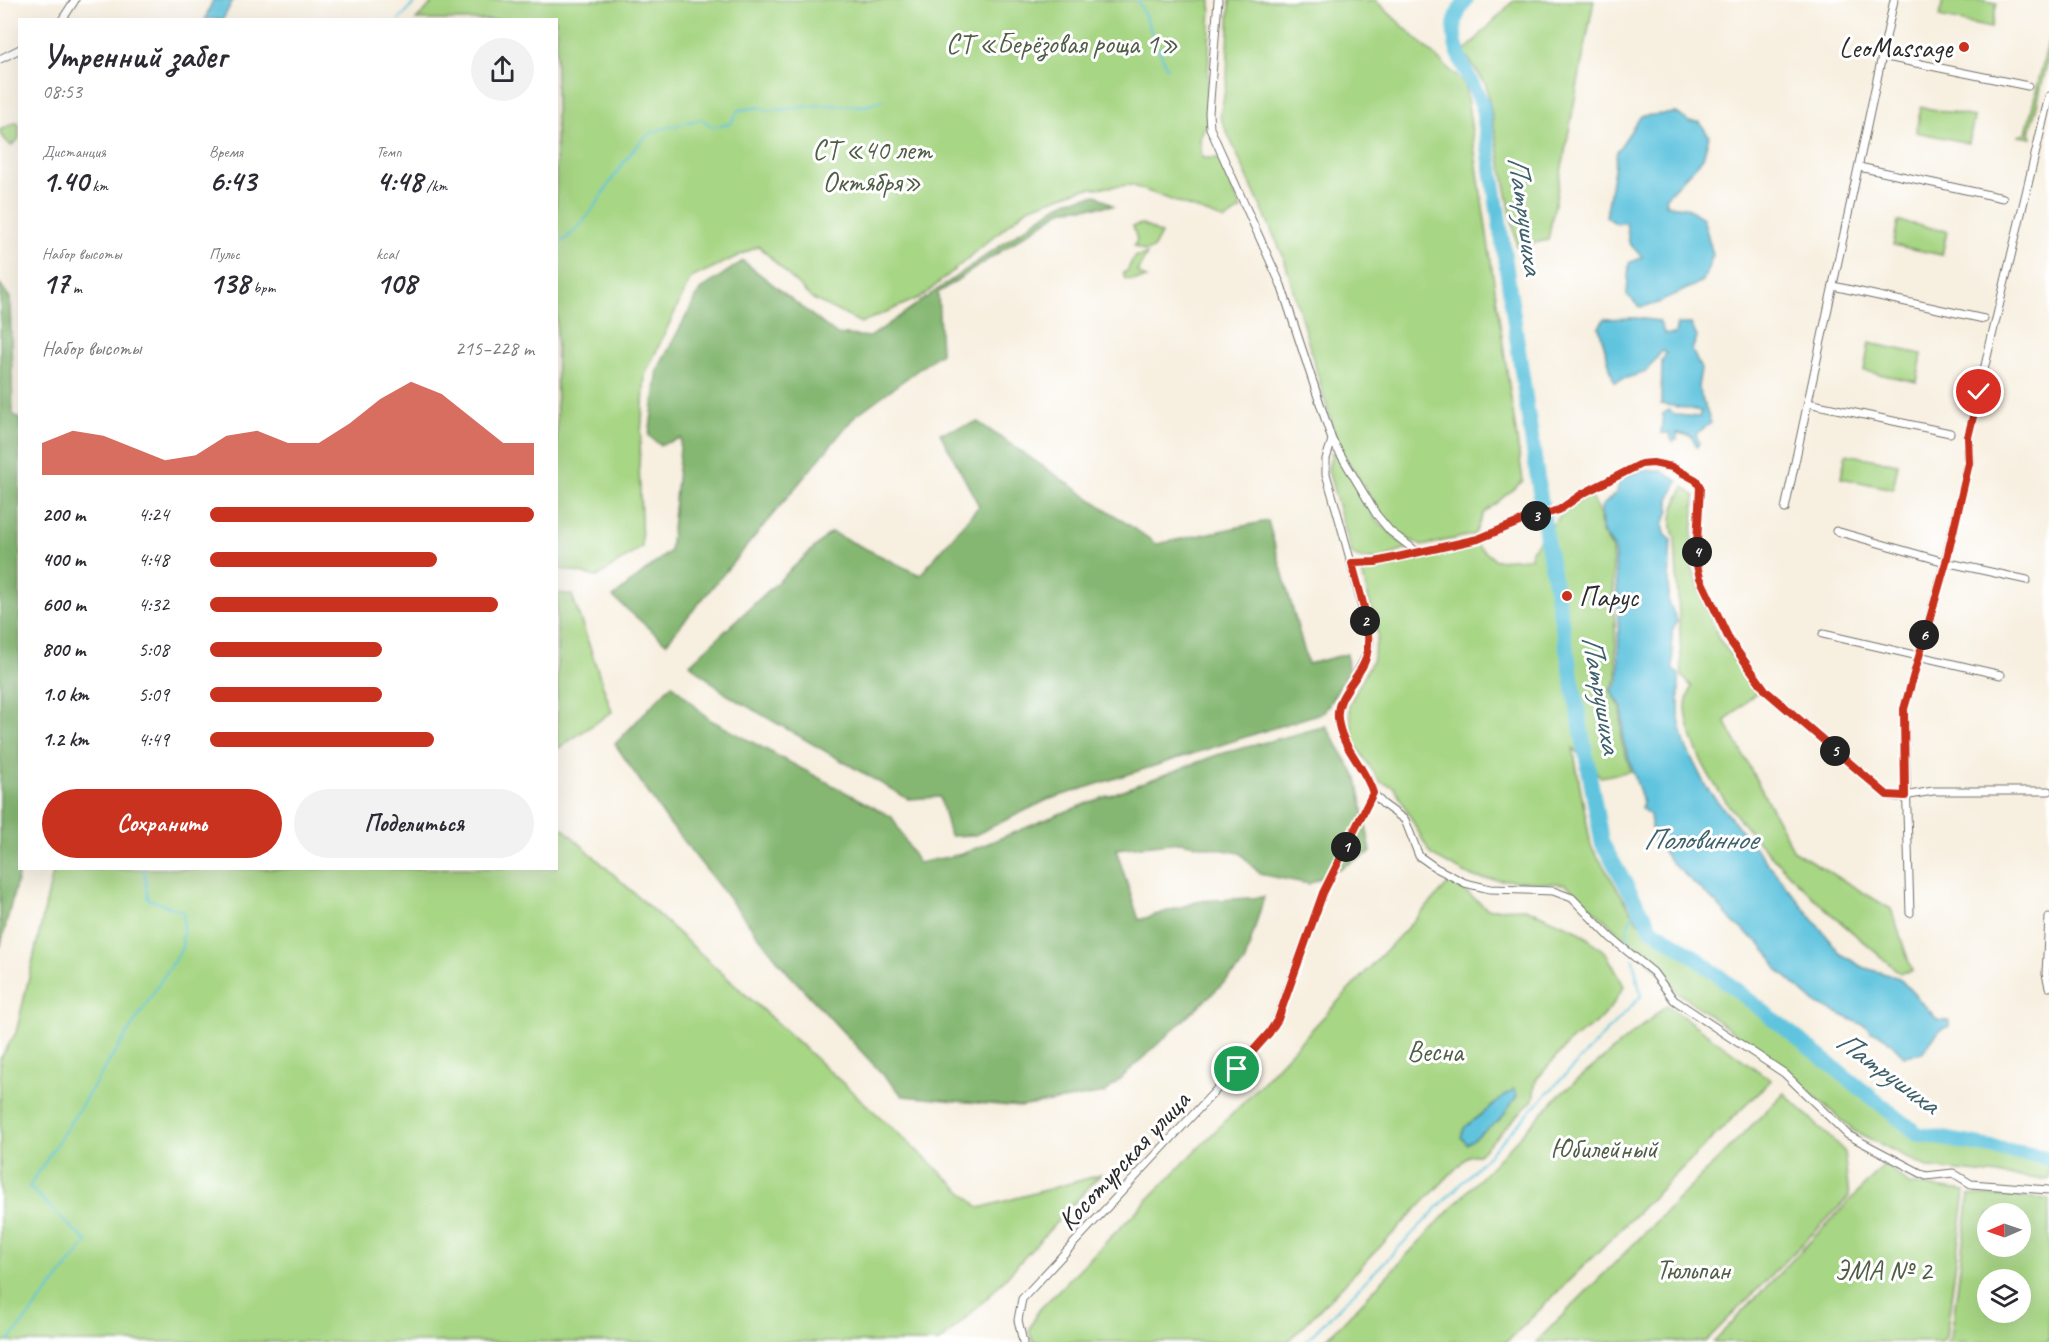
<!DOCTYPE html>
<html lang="ru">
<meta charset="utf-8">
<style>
:root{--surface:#fff;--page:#f2f2f3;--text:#2b2b33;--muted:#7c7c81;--accent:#c8321e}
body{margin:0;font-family:Caveat,sans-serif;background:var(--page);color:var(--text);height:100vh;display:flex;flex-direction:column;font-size:22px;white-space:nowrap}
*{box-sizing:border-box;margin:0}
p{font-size:20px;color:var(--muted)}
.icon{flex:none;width:33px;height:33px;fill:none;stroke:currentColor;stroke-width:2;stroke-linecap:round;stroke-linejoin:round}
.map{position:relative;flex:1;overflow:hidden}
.drawer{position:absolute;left:18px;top:18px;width:540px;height:852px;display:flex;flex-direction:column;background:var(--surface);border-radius:0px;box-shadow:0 6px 24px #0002}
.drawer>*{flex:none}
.needle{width:39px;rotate:268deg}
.controls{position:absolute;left:1977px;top:1203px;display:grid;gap:12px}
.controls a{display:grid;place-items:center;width:54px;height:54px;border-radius:50%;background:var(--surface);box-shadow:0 6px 24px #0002;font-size:30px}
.pin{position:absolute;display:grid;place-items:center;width:51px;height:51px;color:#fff;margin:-26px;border:3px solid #fff;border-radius:50%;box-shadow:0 2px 6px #0007}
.km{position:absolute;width:30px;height:30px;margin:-15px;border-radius:50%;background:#222;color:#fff;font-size:16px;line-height:30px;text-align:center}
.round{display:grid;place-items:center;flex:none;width:63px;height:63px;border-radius:32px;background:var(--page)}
.overview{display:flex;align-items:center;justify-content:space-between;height:102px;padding:0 24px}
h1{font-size:33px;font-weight:800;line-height:45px}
.metrics{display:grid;grid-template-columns:repeat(3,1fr);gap:9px;height:102px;padding:6px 24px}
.metrics div{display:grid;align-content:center}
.metrics b{font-size:30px;font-weight:800}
.metrics small{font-size:16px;font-weight:400}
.metrics p{font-size:16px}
.chart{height:168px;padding:12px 24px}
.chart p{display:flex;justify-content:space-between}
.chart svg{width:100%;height:108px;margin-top:6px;fill:var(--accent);opacity:.7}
.primary-button{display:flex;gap:12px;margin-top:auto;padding:12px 24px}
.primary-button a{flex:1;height:69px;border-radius:36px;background:var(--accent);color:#fff;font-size:24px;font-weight:800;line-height:69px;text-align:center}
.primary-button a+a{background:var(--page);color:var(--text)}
ul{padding:0 24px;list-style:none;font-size:20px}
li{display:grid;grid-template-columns:96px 72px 1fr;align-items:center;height:45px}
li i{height:15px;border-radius:8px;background:var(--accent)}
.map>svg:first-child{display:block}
</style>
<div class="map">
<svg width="2049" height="1342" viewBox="0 0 2049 1342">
<rect width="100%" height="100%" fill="#fff"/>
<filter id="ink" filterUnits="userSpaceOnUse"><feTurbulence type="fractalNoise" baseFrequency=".0167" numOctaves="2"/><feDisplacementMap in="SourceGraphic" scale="12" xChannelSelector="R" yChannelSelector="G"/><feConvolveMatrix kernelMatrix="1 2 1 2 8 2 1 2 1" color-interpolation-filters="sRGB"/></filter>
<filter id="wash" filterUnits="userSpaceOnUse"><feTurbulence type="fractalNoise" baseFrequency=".008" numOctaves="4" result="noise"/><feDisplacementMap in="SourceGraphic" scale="24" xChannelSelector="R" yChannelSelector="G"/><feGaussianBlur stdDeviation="1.35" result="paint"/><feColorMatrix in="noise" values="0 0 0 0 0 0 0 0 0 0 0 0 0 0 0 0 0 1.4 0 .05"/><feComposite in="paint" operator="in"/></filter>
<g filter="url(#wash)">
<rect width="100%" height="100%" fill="#f7efdf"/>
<!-- green -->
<g fill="#a7d684" stroke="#698058" stroke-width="1.5" fill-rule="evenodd">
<path d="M435 0H1211L1206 126 1200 138 1202 158H1219L1241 209 1225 220 1131 185 1082 189 1028 208 923 296 861 323 811 298 759 246 691 278 645 375 639 464 642 547 597 577 557 568 556 20H416Z"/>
<path d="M1230 0H1375L1465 84 1523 481 1483 514 1475 534 1422 546 1402 536 1383 517 1338 446 1284 258 1220 117 1227 80Z"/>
<path d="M1514 0H1594L1548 240 1517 246 1486 85 1464 52Z"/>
<path d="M1943 0H1982L1997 3 1991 28 1939 17Z"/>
<path d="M2049 39V56L2030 133 2032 138 2019 136 2026 133Z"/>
<path d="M1921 107 1974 117 1969 143 1916 132Z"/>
<path d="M17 122 19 125V139L11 146 0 134V130Z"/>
<path d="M1898 221 1947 231 1942 255 1893 245Z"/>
<path d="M1142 224 1161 234 1153 249 1145 251 1134 246 1137 240 1133 226Z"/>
<path d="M1147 254 1137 272 1146 278 1135 280 1125 279 1123 273 1127 271 1134 257Z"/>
<path d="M1869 343 1922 354 1917 382 1864 371Z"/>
<path d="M1332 452 1338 455 1375 518 1408 549C1391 554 1368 566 1352 554L1328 470Z"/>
<path d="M1846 454 1898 464 1893 489 1841 478Z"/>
<path d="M1684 487 1695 496 1690 563 1718 638 1758 691 1725 721 1794 851 1891 909 1912 971 1900 973C1830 913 1694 804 1686 709 1685 702 1689 694 1692 687L1682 676 1675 538C1667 521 1675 502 1684 487Z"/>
<path d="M1590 494 1600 515 1601 531 1612 548 1617 679 1610 689 1621 708V740L1631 771 1601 777 1573 748 1591 846 1638 922 1788 1036 1915 1139 2049 1162V1180L1929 1168 1854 1131 1784 1069 1676 991 1648 960 1566 884 1474 878 1431 855 1394 787 1380 782 1354 742 1349 705 1372 661 1378 636 1361 568 1476 545 1496 560 1530 558 1531 550 1566 509Z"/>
<path d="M557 593 572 595 612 712 557 749Z"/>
<path d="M557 823 980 1208 1100 1175 987 1298 940 1342H0V1059L16 1033 54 869 556 868Z"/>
<path d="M1451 881 1488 909 1525 908 1577 930 1606 953 1624 986 1613 1005 1595 1024 1571 1040 1536 1080 1533 1100 1479 1154 1468 1156 1288 1342H1033L1029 1331 1037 1312 1241 1105Z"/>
<path d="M1667 1005 1771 1080 1507 1342H1324L1557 1097Z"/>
<path d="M1784 1093 1844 1151 1849 1197 1705 1342H1536Z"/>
<path d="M1885 1164 1909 1184 1965 1191 1946 1337 1941 1342H1713Z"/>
<path d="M1969 1195 2049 1199V1342H1946L1951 1337ZM1988 1214H2020V1246H1988ZM1988 1280H2020V1312H1988Z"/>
</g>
<!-- forest -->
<g fill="#85b772" stroke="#58714e" stroke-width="1.5">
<path d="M1097 195 1113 206 1064 209 938 293 941 353 855 416 666 643 613 597 670 551 681 438 660 445 649 436 658 369 700 290 743 261 836 334 870 337 1048 212 1068 200Z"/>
<path d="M0 284 10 298 13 414 20 419V869L0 948Z"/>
<path d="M978 422 1157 544 1268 521 1308 664 1347 654 1348 672 1324 712 1047 800 975 835 950 836 940 797 908 799 726 694 690 664 831 532 920 575 979 506 940 433Z"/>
<path d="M672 684 709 719 892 817 918 863 962 854 1059 814 1217 755 1326 726 1357 778 1371 852 1309 884 1260 874 1240 853 1180 842 1116 849 1139 920 1200 901 1264 897 1244 964 1105 1093 1020 1107 903 1096 787 972 666 819 615 744Z"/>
</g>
<!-- water -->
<g fill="#60c4de" stroke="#467884" stroke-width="1.5">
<path d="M213 0H233L223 19H205Z"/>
<path d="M1677 113 1689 122H1700L1709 136 1703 158 1665 198 1667 205 1686 207 1703 218 1713 255 1703 281 1656 304 1640 307 1627 295 1629 263 1642 257 1629 243 1626 222 1617 224 1606 217 1617 151 1641 116Z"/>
<path d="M1636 318 1659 321 1665 334H1675L1677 324H1691L1697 337 1692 350 1701 369 1698 387 1711 423 1696 434 1699 443 1697 447 1691 436 1677 433V439L1672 442 1669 433H1661L1663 414 1669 410 1676 415 1699 417 1701 411 1661 404 1662 361 1666 353 1662 351 1645 372 1614 382 1599 327 1604 319Z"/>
<path d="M1652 470 1662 471 1678 481 1669 500V511L1663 524 1665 534 1671 540 1668 600 1677 621 1672 631 1673 670 1679 674V720L1685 745 1706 787 1841 954 1862 967 1899 978 1938 1020 1949 1021V1026L1940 1030 1922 1053 1904 1056C1893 1046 1885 1032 1870 1032L1868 1027 1815 1003 1776 968 1772 958 1758 942 1734 923 1718 905 1673 864 1653 840 1650 815 1641 808 1643 802 1623 740V707L1616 699 1612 690 1619 680 1618 602 1614 548 1602 530 1601 507 1617 492 1618 485 1624 479 1634 473Z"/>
<path d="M1514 1089 1517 1096 1501 1119 1467 1144 1461 1137 1464 1128Z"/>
</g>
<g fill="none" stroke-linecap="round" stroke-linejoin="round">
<!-- stream -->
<g stroke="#60c4de" stroke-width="2">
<path d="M1138 0 1167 68"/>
<path d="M399 20 417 0"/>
<path d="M556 246C598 219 611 167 648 135 657 128 689 123 701 119L713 127 730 124 739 110 760 107 768 111 821 105 865 106 883 100"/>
<path d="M1631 951 1627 929 1637 904"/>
<path d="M8 1342 87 1242 29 1187 182 948 184 912 148 899 144 868"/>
<path d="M1305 1342 1419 1227 1641 996 1633 959"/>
</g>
<!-- river -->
<path stroke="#60c4de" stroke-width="15" d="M1466 0C1438 34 1467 70 1482 104L1547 542 1602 843 1651 928 1695 957 1918 1134 2049 1158"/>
</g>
</g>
<g filter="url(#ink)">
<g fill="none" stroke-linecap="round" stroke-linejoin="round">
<!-- street casing -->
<g stroke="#72706a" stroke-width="9">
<g id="street">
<path d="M62 20 75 0"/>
<path d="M1882 56 2028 86"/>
<path d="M0 59 20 49"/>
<path d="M1859 167 2003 198"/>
<path d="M1833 286 1984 319"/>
<path d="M1808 403 1950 433"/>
<path d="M1332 440 1376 514 1390 531 1417 552"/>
<path d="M1785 509 1894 0"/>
<path d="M1836 531 1945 562 2027 580"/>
<path d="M1352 563 1375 562 1478 539 1524 520 1559 510 1582 494 1641 464 1653 463 1672 467 1696 480 1700 487 1696 561 1700 578 1730 641 1766 691 1887 795 1898 797 1933 791H2049"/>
<path d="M1823 634 2001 675"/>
<path d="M1373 793 1383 804 1405 820 1419 856 1436 868 1465 883 1490 889 1553 891 1572 898 1611 938 1653 972 1674 1000 1784 1073 1848 1135 1926 1176 1953 1173 1971 1184 2049 1190"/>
<path d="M1910 913 1904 709 1945 562 1969 463 1968 437 2049 96"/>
<path d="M2049 917 2046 974 2049 987"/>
<path d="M1023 1342 1018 1320 1022 1299 1269 1033 1277 1019 1323 893 1373 793C1365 766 1341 748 1338 719 1336 693 1365 670 1369 644 1370 633 1365 618 1362 608 1352 562 1339 518 1326 474V459L1332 440 1281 285 1210 128 1209 113 1218 0"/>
</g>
</g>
<!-- street -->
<use href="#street" stroke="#fff" stroke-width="7"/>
</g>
</g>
<g fill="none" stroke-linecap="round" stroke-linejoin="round" filter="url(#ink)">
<!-- route casing -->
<g stroke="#fff" stroke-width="12">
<path id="route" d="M1237 1069 1269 1033 1278 1019 1323 893 1373 793C1365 766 1341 748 1338 719 1335 695 1361 677 1366 658 1374 628 1359 593 1352 563L1375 562 1478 539 1524 520 1559 510 1582 494 1641 464 1653 463 1672 467 1696 480 1700 487 1696 561 1700 578 1730 641 1766 691 1887 795 1905 796 1904 709 1946 562 1969 463 1968 437 1979 392"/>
</g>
<!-- route -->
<use href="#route" stroke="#c8321e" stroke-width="8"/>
</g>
<!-- markers -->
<g fill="#c8321e" stroke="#fff" stroke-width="2">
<circle cx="1964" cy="47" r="6"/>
<circle cx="1567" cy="596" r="6"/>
</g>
<g text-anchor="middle" stroke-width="6" stroke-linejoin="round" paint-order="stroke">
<!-- park labels -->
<g font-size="28" fill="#505e46" stroke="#fff">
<text x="1062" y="53">СТ «Берёзовая роща 1»</text>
<text x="872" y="159">СТ «40 лет<tspan x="872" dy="32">Октября»</tspan></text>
<text x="1435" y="1061">Весна</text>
<text x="1604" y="1158">Юбилейный</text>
<text x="1693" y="1279">Тюльпан</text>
<text x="1883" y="1280">ЭМА № 2</text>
</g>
<!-- poi labels -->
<g font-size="28" fill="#2b2b2b" stroke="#fff" text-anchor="end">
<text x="1952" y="57">LeoMassage</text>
<text x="1579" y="606" text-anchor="start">Парус</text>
</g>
<!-- street labels -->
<g font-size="28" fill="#2b2b2b" stroke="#fff">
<text transform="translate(1123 1160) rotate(-47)" y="10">Косотурская улица</text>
</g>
<!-- water labels -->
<g font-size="30" font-style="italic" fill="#3e616a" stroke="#fff">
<text transform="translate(1526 215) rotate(82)" y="10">Патрушиха</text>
<text transform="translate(1602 694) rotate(80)" y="10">Патрушиха</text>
<text x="1700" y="849">Половинное</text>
<text transform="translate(1888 1072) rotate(36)" y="10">Патрушиха</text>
</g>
</g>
</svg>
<div class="controls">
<a><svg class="needle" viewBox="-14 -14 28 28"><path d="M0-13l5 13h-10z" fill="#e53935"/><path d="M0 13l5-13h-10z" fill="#7c7c81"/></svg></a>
<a><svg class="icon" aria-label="layers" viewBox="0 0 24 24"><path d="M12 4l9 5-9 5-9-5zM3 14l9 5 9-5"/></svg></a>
</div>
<div class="pin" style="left:1237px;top:1069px;background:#1e9e55"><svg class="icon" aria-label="arrive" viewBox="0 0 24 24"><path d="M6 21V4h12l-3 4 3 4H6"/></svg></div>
<div class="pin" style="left:1979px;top:392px;background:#d93025"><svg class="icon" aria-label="check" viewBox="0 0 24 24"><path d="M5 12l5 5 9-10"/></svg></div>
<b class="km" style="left:1346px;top:847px">1</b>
<b class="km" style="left:1365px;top:621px">2</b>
<b class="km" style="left:1536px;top:516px">3</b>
<b class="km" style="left:1697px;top:552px">4</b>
<b class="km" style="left:1835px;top:751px">5</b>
<b class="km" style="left:1924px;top:635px">6</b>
<section class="drawer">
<div class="overview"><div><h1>Утренний забег</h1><p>08:53</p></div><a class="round"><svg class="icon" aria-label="share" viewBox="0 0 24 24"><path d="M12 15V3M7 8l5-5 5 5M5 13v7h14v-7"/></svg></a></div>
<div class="metrics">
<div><p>Дистанция</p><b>1.40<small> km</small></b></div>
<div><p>Время</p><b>6:43</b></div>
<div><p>Темп</p><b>4:48<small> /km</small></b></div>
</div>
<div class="metrics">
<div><p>Набор высоты</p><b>17<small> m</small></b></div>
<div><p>Пульс</p><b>138<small> bpm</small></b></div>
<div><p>kcal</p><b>108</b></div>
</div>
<div class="chart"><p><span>Набор высоты</span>215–228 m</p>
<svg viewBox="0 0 160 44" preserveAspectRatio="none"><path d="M0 44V31L10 26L20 28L30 33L40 38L50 36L60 28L70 26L80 31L90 31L100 23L110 13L120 6L130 11L140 21L150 31L160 31V44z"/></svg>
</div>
<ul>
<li><b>200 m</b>4:24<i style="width:100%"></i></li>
<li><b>400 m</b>4:48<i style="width:70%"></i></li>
<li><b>600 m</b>4:32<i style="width:89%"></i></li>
<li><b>800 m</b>5:08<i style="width:53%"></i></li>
<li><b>1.0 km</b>5:09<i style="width:53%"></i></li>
<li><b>1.2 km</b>4:49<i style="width:69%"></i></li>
</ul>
<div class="primary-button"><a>Сохранить</a><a>Поделиться</a></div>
</section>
</div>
